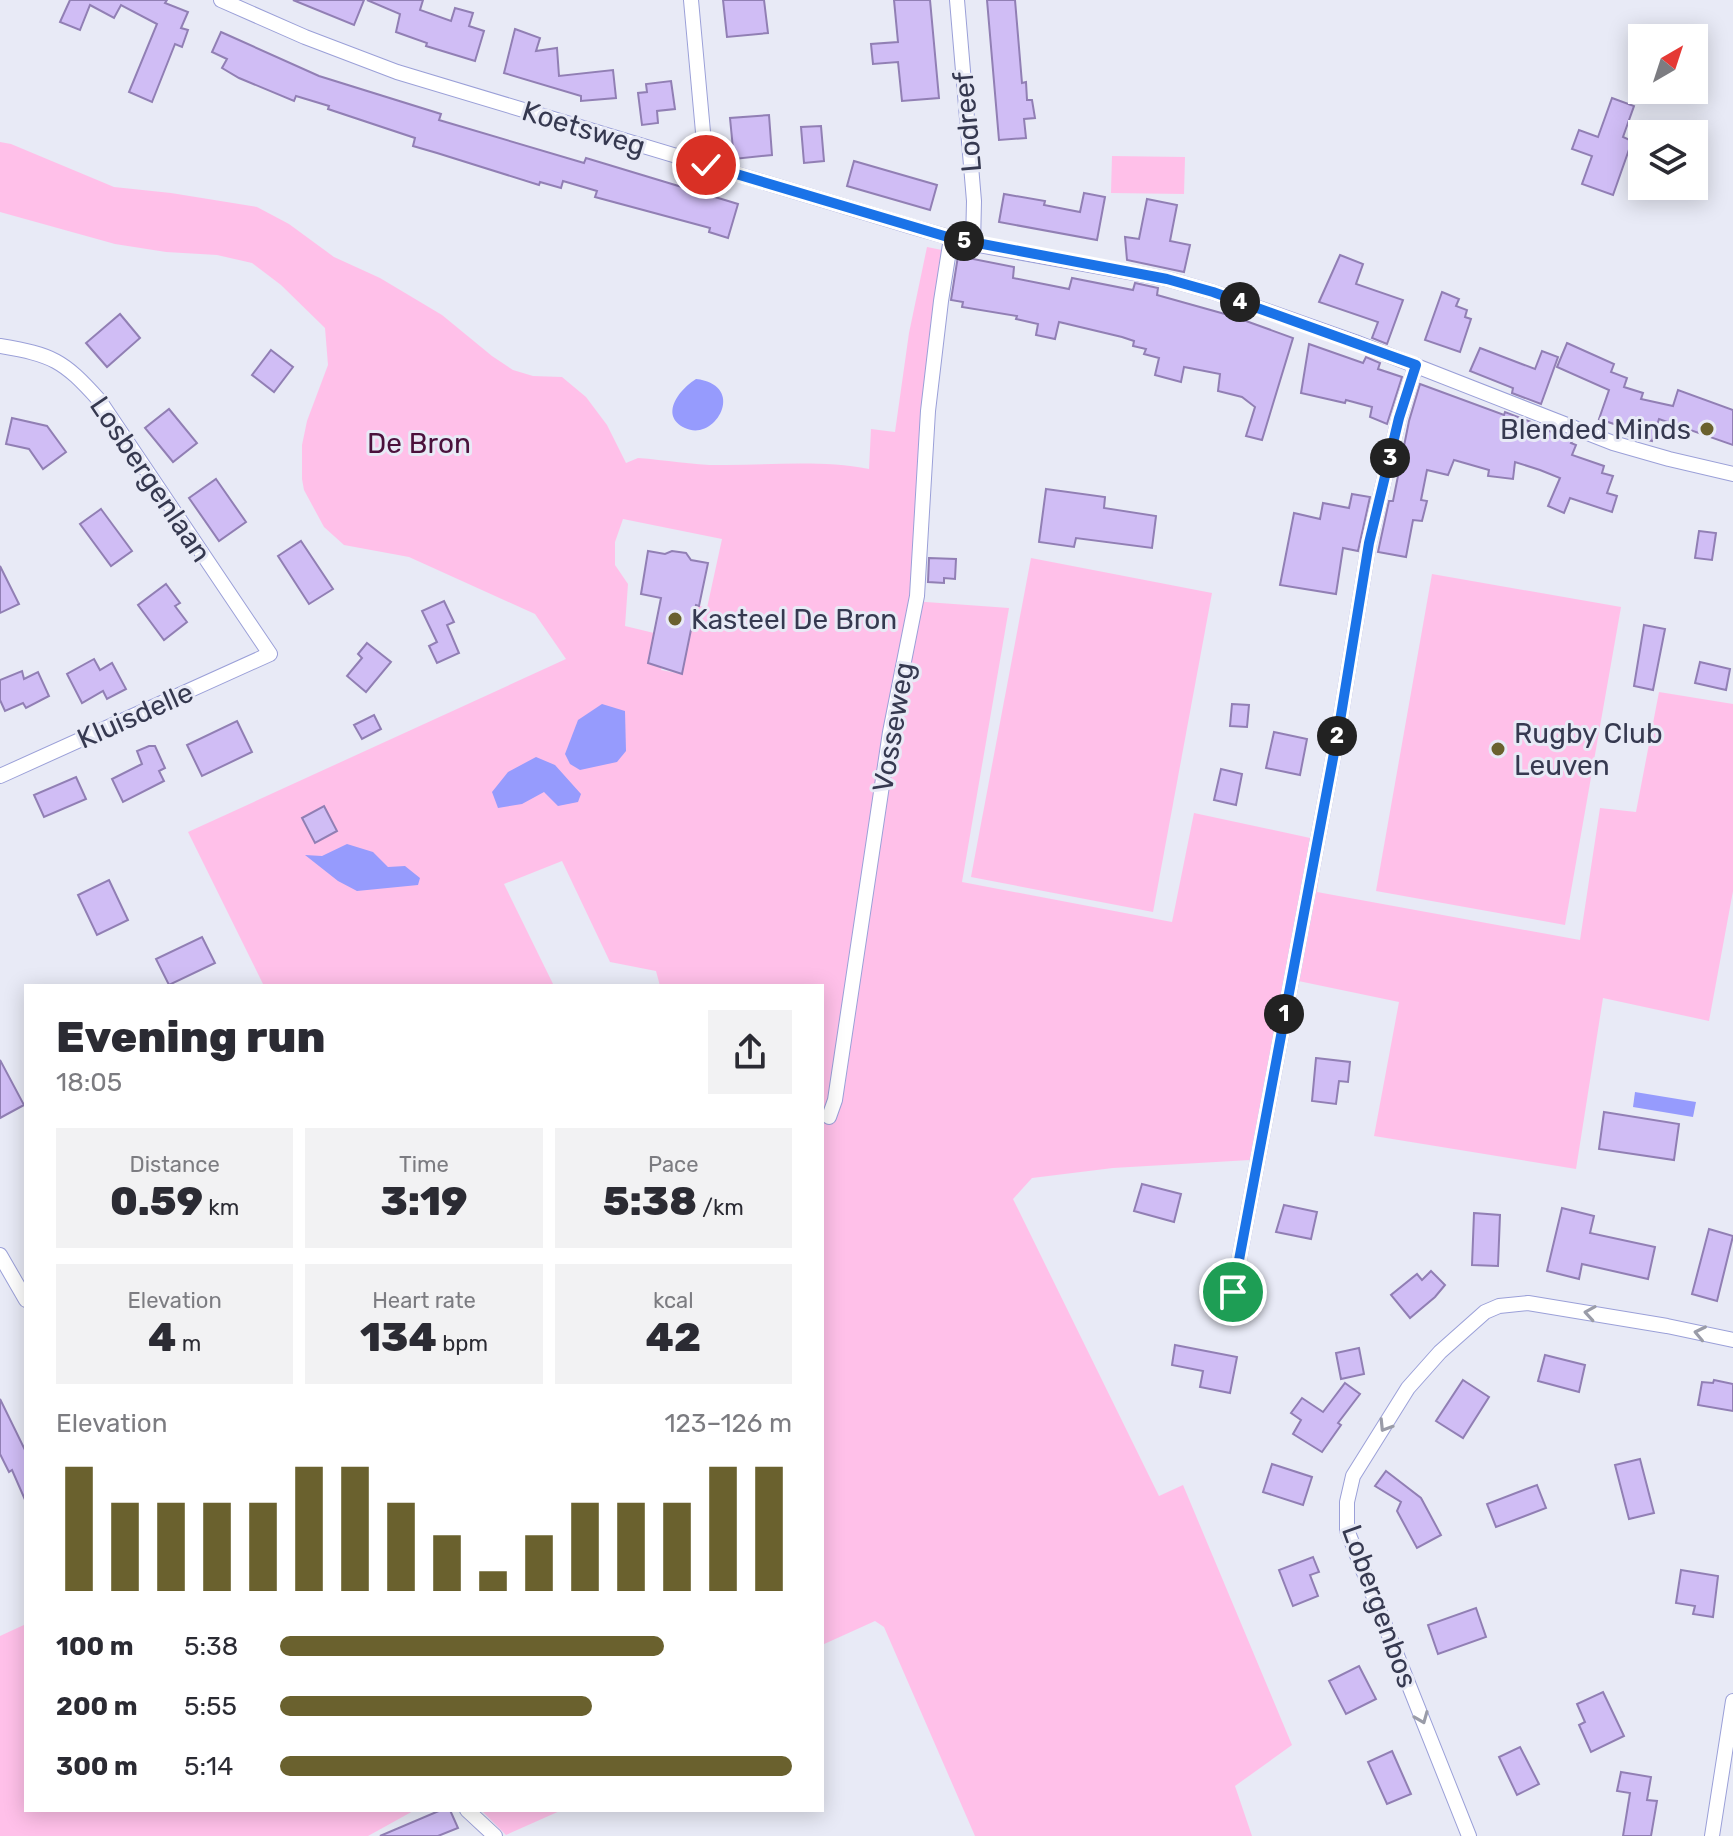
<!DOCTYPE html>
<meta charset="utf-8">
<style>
:root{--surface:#fff;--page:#f2f2f3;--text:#2b2b33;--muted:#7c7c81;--accent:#6a612e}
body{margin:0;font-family:Rubik,sans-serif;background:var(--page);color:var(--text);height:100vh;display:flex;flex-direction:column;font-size:30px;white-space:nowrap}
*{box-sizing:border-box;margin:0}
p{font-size:26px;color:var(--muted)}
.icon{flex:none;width:44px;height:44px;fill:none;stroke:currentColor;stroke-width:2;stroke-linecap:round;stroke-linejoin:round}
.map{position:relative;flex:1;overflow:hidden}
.details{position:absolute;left:24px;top:984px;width:800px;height:828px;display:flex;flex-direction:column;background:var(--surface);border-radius:0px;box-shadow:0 4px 20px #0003}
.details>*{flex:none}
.needle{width:52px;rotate:39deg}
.fabs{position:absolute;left:1628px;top:24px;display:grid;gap:16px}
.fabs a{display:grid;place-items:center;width:80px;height:80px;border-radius:0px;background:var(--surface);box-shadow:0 4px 20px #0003;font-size:40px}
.pin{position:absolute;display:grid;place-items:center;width:68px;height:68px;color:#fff;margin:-34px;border:4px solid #fff;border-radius:50%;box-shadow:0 2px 8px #0007}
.km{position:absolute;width:40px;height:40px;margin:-20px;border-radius:50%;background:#222;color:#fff;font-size:22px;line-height:40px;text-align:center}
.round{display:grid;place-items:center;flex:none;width:84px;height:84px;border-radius:0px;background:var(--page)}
.head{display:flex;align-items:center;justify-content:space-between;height:136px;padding:0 32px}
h1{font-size:44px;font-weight:800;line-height:60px}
.stats{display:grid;grid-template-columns:repeat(3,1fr);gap:12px;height:136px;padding:8px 32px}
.stats div{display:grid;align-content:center;border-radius:0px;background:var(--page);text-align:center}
.stats b{font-size:40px;font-weight:800}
.stats small{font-size:22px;font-weight:400}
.stats p{font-size:22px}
.chart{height:224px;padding:16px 32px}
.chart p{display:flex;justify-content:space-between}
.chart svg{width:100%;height:144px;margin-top:8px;stroke:var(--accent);stroke-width:6}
ul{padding:0 32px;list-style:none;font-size:26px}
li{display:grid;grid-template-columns:128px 96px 1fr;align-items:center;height:60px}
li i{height:20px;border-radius:10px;background:var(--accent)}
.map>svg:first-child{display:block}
</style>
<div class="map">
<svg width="1733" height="1836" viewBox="0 0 1733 1836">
<rect width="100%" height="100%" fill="#e8eaf6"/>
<!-- green -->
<g fill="#ffc0e9" fill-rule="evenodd">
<path d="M0 142 11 144 114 187 171 193 257 207 289 224 334 257 380 278 442 315 492 356 513 370 533 376 562 377 586 397 607 425 626 463 638 458C667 460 697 466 726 465 773 465 822 460 869 469L871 429 895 432 909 333 927 247 942 250 912 601 1009 608 962 882 1172 922 1194 813 1324 841 1317 892 1580 940 1600 808 1636 812 1659 692 1733 704V891L1709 1021 1603 998 1576 1169 1374 1136 1399 1002 1284 978 1250 1160 1113 1168 1032 1178 1013 1199 1159 1496 1183 1485 1292 1745 1235 1786 1252 1836H975L884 1627 875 1621 822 1645V1112L836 1116 845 1086 863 952 828 1106 822 1112V986H660L656 971 610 962 562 861 504 884 554 986H264L188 832 566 659 535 614 409 557 344 545 324 527 304 490 302 479V445L307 421 328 365 325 328 281 285 252 263 217 255 166 252 115 244 0 212ZM623 519 722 539 707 608 696 605 682 674 661 670 662 666 648 663 654 633 625 626 628 584 615 565V542Z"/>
<path d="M1112 156 1185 157 1184 194 1111 193Z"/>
<path d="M1031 558 1212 593 1153 912 971 877Z"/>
<path d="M1432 574 1621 607 1565 925 1376 891Z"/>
<path d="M26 1624V1810H415L368 1836H0V1636Z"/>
<path d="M481 1810H562L506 1835Z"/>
</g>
<!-- water -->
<g fill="#969bfd">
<path d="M696 379C748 385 715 443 685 428 658 415 681 388 696 379Z"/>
<path d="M602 704 625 711 626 751 617 762 580 770 570 764 565 754 578 720Z"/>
<path d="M536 757 555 765 581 794 578 802 558 806 544 792 522 804 498 808 492 792 508 772Z"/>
<path d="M347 844 373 852 388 867 405 866 420 878 418 885 357 891 338 881 305 855 322 856Z"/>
<path d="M1635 1092 1696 1102 1693 1117 1633 1107Z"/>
</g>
<!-- building -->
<g fill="#d0bdf5" stroke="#917fb4" stroke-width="2">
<path d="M70 0H167L165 3 188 12 181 28 188 30 182 47 175 44 152 102 129 92 157 24 121 5 114 18 90 5 80 30 60 22Z"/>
<path d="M293 0H364L354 25Z"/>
<path d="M367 0H423L420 10 451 21 455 8 473 13 469 26 484 31 475 61 426 46 427 43 396 32 400 14Z"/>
<path d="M723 0H764L768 33 727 37Z"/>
<path d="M894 0H930L939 98 902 101 898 62 873 64 871 44 898 42Z"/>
<path d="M987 0H1015L1022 83 1026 82 1027 100H1032L1035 118 1024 119 1026 138 999 140Z"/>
<path d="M515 29 540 38 536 51 557 48 559 76 613 70 616 98 581 101V96L504 73Z"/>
<path d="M221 32 319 76 441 114 439 120 584 163 586 158 738 204 728 238 709 232 710 228 595 197 597 191 563 181 561 188 540 182 539 185 437 153 413 146 415 138 328 109 329 106 296 96 294 101 239 78 222 68 227 59 212 52Z"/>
<path d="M671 81 675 109 657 111 658 123 642 125 638 93 647 92 646 84Z"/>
<path d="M1612 98 1634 106 1623 137 1632 141 1613 195 1582 184 1592 156 1572 149 1579 130 1598 137Z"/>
<path d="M769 115 772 155 734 159 730 118Z"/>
<path d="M821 126 824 161 804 163 801 127Z"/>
<path d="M854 161 937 185 930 210 847 186Z"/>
<path d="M1084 193 1105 197 1097 240 999 222 1004 194 1045 201 1044 205 1080 212Z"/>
<path d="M1147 199 1177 205 1170 241 1190 245 1184 272 1127 260 1125 237 1139 239Z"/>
<path d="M1340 255 1363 264 1356 284 1403 300 1387 344 1372 338 1378 322 1319 302Z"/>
<path d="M958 256 1014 267 1013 278 1069 289 1072 278 1133 290 1135 283 1158 288 1157 295 1232 316 1293 338 1262 440 1246 436 1255 407 1242 397 1218 391 1220 374 1184 367 1181 382 1155 375 1159 358 1144 354 1146 349 1133 346 1134 341 1122 337 1059 322 1055 339 1036 335 1038 324 1016 319 1017 316 962 307 963 302 951 300Z"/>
<path d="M1442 292 1459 299 1456 306 1467 310 1465 317 1471 319 1460 352 1425 340Z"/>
<path d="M120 314 140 338 107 367 86 343Z"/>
<path d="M1567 343 1614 364 1611 372 1627 378 1624 387 1643 393 1641 399 1673 406 1678 390 1733 410V445L1659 419 1652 441 1615 433 1617 425 1599 419 1609 390 1557 367Z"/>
<path d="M1309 344 1363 363 1366 357 1380 363 1378 369 1402 377 1387 424 1370 417 1372 407 1346 400 1345 403 1301 393Z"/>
<path d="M1480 348 1535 369 1542 351 1558 357 1541 404 1512 393 1513 388 1470 371Z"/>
<path d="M271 350 293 367 274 392 252 375Z"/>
<path d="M1420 384 1504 415 1505 412 1534 423 1533 425 1573 440 1571 443 1576 445 1572 455 1604 466 1602 473 1613 476 1607 493 1617 496 1612 512 1570 498 1564 513 1548 506 1560 478 1540 470 1515 462 1513 479 1488 476 1489 470 1454 460 1448 475 1427 470 1421 500 1427 501 1422 521 1413 520 1406 557 1378 552 1389 501H1393L1409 421Z"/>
<path d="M169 409 197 443 173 462 145 428Z"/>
<path d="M12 418 47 426 66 452 43 469 29 449 6 444Z"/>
<path d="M216 479 246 522 219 541 189 498Z"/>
<path d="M1046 489 1105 497 1104 508 1156 516 1152 548 1076 538 1074 547 1039 542Z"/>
<path d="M1352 494 1370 497 1358 551 1343 548 1336 594 1280 585 1294 513 1320 519 1323 503 1349 508Z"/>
<path d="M101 509 132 551 111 566 80 524Z"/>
<path d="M1699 531 1716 533 1712 560 1695 558Z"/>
<path d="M301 541 333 589 309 604 278 556Z"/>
<path d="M648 551 665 554 672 551 686 553 691 560 708 563 699 606 696 605 682 674 648 663 661 598 641 594Z"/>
<path d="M929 558 956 559 955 579 944 578V583L928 582Z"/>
<path d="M0 566 19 604 0 613Z"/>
<path d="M166 584 180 603 175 606 187 622 164 640 138 605Z"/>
<path d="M444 601 454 622 447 625 459 653 437 663 429 646 437 642 422 611Z"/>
<path d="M1644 625 1665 629 1653 690 1634 686Z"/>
<path d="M367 643 391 662 366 692 347 676 362 658 358 654Z"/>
<path d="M94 659 100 670 112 663 126 689 107 699 103 691 82 703 67 674Z"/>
<path d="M1700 662 1730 669 1726 690 1695 683Z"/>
<path d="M22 671 24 679 38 672 49 696 26 708 23 703 5 711 0 700V680Z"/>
<path d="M1232 704 1249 705 1247 727 1230 726Z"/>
<path d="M374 715 381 729 362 739 354 725Z"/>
<path d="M237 721 252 752 202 776 187 745Z"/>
<path d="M1274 732 1307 739 1300 775 1266 768Z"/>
<path d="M149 746H155L165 768 159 771 164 781 123 802 112 779 142 764 137 751Z"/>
<path d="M1221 769 1242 774 1236 805 1214 800Z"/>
<path d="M76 777 86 799 44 817 34 795Z"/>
<path d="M324 806 337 831 315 843 302 818Z"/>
<path d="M109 880 128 920 97 935 78 895Z"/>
<path d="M202 937 215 963 169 985 156 959Z"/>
<path d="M1316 1058 1350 1062 1348 1082 1339 1081 1336 1104 1312 1101Z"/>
<path d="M0 1060 24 1105 0 1118Z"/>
<path d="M1604 1112 1679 1124 1674 1160 1599 1149Z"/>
<path d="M1142 1184 1181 1194 1174 1222 1134 1211Z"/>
<path d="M1284 1205 1317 1212 1311 1239 1276 1232Z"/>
<path d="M1562 1208 1594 1216 1590 1233 1655 1247 1648 1279 1582 1264 1579 1279 1547 1271Z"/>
<path d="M1474 1213 1500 1215 1498 1266 1472 1265Z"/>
<path d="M1709 1229 1733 1236 1717 1301 1692 1294Z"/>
<path d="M1431 1271 1445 1285 1435 1297 1410 1318 1391 1295 1417 1274 1422 1280Z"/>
<path d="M1175 1345 1237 1357 1230 1393 1200 1387 1203 1371 1172 1365Z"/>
<path d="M1359 1348 1364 1374 1341 1379 1336 1353Z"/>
<path d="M1545 1355 1585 1365 1579 1392 1538 1381Z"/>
<path d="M1463 1380 1489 1397 1463 1438 1436 1421Z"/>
<path d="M1714 1380 1733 1384V1411L1698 1405 1702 1382 1713 1383Z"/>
<path d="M1345 1383 1360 1394 1338 1423 1341 1425 1322 1452 1293 1434 1301 1420 1291 1413 1302 1398 1323 1412Z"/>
<path d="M0 1399 26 1452V1502L12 1470 9 1472 0 1454Z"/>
<path d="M1640 1459 1654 1513 1629 1519 1615 1465Z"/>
<path d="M1272 1464 1312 1477 1303 1505 1263 1492Z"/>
<path d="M1386 1471 1421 1498 1441 1535 1417 1548 1397 1511 1401 1502 1375 1486Z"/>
<path d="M1537 1485 1546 1508 1496 1527 1487 1504Z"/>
<path d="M1313 1557 1319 1572 1310 1575 1318 1596 1293 1606 1279 1570Z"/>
<path d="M1681 1570 1718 1576 1713 1617 1693 1614 1695 1606 1676 1603Z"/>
<path d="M1476 1608 1486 1637 1438 1654 1428 1625Z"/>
<path d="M1359 1666 1376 1699 1346 1714 1329 1681Z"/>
<path d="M1603 1692 1624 1736 1591 1752 1579 1725 1585 1722 1577 1704Z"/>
<path d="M1520 1747 1539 1784 1517 1795 1499 1757Z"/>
<path d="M1392 1751 1411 1794 1387 1804 1368 1762Z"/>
<path d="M1621 1772 1651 1777 1647 1800 1657 1801 1651 1836H1623L1630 1793 1617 1791Z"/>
<path d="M441 1810H450L458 1828 438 1836H380Z"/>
</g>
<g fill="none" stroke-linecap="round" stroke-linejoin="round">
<!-- minor casing -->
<g stroke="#9ba0d8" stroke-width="16">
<g id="minor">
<path d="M221 0 305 37 397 72 913 227 973 244 1167 279 1213 292 1355 342 1613 443 1669 459 1733 474"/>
<path d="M691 0 706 165"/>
<path d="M957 0 974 201 973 244"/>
<path d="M0 346C53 355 63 360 99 400L270 654 0 776"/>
<path d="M829 1117 835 1100 890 732 917 596 928 411 941 301 951 238"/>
<path d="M0 1255 26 1300"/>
<path d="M1233 1292 1340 721 1369 543 1399 418 1416 365"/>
<path d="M467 1810 495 1836"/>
<path d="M1469 1836 1347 1530V1502L1353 1476 1408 1388 1440 1352 1485 1312 1499 1306 1528 1303 1667 1326 1733 1340"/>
<path d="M1712 1836 1733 1701"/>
</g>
</g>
<!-- minor -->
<use href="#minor" stroke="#fff" stroke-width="14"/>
</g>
<!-- one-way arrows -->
<defs><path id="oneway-chevron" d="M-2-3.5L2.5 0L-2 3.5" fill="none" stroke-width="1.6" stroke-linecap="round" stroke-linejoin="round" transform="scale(2)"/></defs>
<g stroke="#9a9ca8">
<use href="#oneway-chevron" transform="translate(1590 1313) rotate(-171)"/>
<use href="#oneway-chevron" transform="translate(1700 1333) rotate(-168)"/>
<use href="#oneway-chevron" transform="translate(1385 1426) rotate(122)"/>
<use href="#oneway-chevron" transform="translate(1422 1718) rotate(68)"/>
</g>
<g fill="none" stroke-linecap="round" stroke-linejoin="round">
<!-- route casing -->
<g stroke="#fff" stroke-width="16">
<path id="route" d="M706 165 951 238 1167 279 1213 292 1416 365 1399 418 1369 543 1340 721 1233 1292"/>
</g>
<!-- route -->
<use href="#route" stroke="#1a73e8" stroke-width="10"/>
</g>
<!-- markers -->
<g fill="#6a612e" stroke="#e8eaf6" stroke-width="3">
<circle cx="1707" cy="429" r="8"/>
<circle cx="675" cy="619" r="8"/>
<circle cx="1498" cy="749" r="8"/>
</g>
<g text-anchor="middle" stroke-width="6" stroke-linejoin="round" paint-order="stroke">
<!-- street labels -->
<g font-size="28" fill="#363950" stroke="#e8eaf6">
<text transform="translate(967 122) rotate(-95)" y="10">Lodreef</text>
<text transform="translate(584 128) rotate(17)" y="10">Koetsweg</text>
<text transform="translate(151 479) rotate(56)" y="10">Losbergenlaan</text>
<text transform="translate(135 715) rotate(-24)" y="10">Kluisdelle</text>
<text transform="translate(893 727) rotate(-80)" y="10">Vosseweg</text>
<text transform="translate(1380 1606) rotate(70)" y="10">Lobergenbos</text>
</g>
<!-- poi labels -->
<g font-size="28" fill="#363950" stroke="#e8eaf6" text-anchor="start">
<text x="1691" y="439" text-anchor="end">Blended Minds</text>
<text x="691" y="629">Kasteel De Bron</text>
<text x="1514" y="743">Rugby Club<tspan x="1514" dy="32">Leuven</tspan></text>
</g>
<!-- park labels -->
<g font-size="28" fill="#4b113c" stroke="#e8eaf6">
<text x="419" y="453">De Bron</text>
</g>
</g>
</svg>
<div class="fabs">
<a><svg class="needle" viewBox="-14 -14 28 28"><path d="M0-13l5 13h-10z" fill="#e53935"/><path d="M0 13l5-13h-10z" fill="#7c7c81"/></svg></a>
<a><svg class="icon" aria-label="layers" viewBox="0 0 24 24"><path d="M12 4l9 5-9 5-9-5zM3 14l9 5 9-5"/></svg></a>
</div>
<div class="pin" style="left:1233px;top:1292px;background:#1e9e55"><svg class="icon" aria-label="arrive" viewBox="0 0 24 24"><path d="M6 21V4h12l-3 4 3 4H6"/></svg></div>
<div class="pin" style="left:706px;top:165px;background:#d93025"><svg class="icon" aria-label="check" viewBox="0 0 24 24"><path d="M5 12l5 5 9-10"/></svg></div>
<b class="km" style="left:1284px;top:1014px">1</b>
<b class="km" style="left:1337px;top:736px">2</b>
<b class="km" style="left:1390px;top:458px">3</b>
<b class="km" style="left:1240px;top:302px">4</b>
<b class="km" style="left:964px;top:241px">5</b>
<section class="details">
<div class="head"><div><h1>Evening run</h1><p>18:05</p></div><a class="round"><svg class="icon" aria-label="share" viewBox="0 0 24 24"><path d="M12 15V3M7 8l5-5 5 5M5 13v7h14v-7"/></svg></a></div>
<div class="stats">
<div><p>Distance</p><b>0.59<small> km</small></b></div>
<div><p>Time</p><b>3:19</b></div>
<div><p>Pace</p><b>5:38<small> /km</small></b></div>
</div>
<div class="stats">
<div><p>Elevation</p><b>4<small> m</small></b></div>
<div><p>Heart rate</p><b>134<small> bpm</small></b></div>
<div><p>kcal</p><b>42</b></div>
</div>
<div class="chart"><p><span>Elevation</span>123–126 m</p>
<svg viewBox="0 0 160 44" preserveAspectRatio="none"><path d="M5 44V6M15 44V17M25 44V17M35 44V17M45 44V17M55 44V6M65 44V6M75 44V17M85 44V27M95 44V38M105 44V27M115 44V17M125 44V17M135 44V17M145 44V6M155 44V6"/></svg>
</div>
<ul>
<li><b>100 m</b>5:38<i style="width:75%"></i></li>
<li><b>200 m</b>5:55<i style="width:61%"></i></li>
<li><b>300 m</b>5:14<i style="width:100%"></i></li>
</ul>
</section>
</div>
